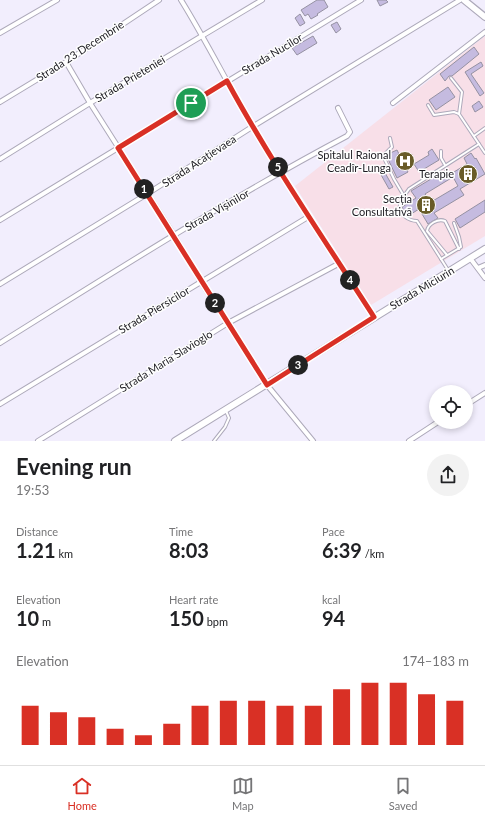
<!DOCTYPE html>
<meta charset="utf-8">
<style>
:root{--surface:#fff;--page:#f2f2f2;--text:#202124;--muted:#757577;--line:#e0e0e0;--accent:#d93025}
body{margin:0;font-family:Lato,sans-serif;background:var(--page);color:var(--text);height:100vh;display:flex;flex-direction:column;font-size:15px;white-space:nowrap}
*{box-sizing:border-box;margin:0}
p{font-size:13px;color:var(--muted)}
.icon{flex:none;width:22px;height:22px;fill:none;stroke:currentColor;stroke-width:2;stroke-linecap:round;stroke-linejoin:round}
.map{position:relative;height:441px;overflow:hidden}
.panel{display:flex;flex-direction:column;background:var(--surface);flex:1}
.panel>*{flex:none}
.buttons{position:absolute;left:429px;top:385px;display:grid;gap:8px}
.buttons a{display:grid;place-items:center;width:44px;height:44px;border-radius:50%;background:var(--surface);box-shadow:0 2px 6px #0003;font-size:20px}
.pin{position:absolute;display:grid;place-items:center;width:34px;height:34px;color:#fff;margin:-17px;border:2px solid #fff;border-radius:50%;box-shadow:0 1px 4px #0007}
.km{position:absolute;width:20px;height:20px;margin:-10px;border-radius:50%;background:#222;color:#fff;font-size:11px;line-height:20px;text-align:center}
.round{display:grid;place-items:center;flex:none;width:42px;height:42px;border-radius:21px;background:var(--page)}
.overview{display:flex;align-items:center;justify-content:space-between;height:68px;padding:0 16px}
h1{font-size:22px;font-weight:700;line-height:30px}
.metrics{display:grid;grid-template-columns:repeat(3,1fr);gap:6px;height:68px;padding:4px 16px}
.metrics div{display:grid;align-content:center}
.metrics b{font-size:20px;font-weight:700}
.metrics small{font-size:11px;font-weight:400}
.metrics p{font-size:11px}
.chart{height:112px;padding:8px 16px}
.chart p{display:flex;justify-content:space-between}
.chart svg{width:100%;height:72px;margin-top:4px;stroke:var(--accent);stroke-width:6}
.menu{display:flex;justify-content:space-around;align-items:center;height:56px;border-top:1px solid var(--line);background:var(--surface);font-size:11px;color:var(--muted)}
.menu a{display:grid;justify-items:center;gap:2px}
.menu .current{color:var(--accent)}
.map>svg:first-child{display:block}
</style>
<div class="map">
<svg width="485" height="441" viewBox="0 0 485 441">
<rect width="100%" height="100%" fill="#f2eefd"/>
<!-- medical -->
<path fill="#f8dfe8" d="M485 36V236L371 305 295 186Z"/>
<!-- building -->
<g fill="#c5bbe0" stroke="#9591a2" fill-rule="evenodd">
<path d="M317 0H324L328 7 317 14 318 15 311 19 308 14 305 16 301 10Z"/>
<path d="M377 0H386L388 2 380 6Z"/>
<path d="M300 14 305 23 300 26 295 18Z"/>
<path d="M337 22 341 29 336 33 331 25Z"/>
<path d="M313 36 317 43 297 55 292 48Z"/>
<path d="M474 47 479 54 452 76H449L445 81 440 74Z"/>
<path d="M481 62 483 66 471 74 484 93 480 96 465 72Z"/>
<path d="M448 87 455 97 436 110 429 100Z"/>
<path d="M479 101 483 107 475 112 472 106Z"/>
<path d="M432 149 439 160 419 172 414 164 429 155 428 152Z"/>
<path d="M397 150 408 172 397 178 387 157 388 154Z"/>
<path d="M471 153 475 159 476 158 485 174 460 189 464 195 434 213 438 218 428 224 419 209 408 216 405 213 402 207 416 198 411 191 446 170 449 175 467 164 464 158ZM453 177 458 186 431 202 425 194Z"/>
<path d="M384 171 393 187 389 189 380 173Z"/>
<path d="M485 200V212L460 228 455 219Z"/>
</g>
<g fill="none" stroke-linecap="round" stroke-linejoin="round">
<!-- lane casing -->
<g stroke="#ada9ba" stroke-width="4">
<g id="lane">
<path d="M451 78 462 92 459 114 485 153"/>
<path d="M428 105 434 115 454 112 459 114"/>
<path d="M474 136 485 128"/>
<path d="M390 138 392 147 385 154 384 158 394 179 404 196C403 199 400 202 400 205 398 215 410 221 417 221L448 270"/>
<path d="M441 151V158L445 165"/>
<path d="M404 196 409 189 479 144"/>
<path d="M447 255 427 231C428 224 438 218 445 221L459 249"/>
<path d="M441 259 461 247 459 237 454 223"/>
<path d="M214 441 225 427 229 418 226 411"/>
</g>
</g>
<!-- street casing -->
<g stroke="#ada9ba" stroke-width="6">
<g id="street">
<path d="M181 0C207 42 228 85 253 127 291 192 333 254 374 317"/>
<path d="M0 33 57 0"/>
<path d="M66 62 90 103 174 235 201 282 267 385 313 441"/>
<path d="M0 102 66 62 159 0"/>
<path d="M393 103 485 32"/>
<path d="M0 159 90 103 262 0"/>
<path d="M0 220 361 0"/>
<path d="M470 258 485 278"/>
<path d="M478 268 485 265"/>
<path d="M0 284 147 194 252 127 460 0"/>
<path d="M0 343C114 272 228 199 347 136L350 132 338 108"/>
<path d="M0 404 308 217"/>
<path d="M466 405 485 393"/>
<path d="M38 441 228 323 340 263"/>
<path d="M409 441 438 422"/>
</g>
</g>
<!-- secondary casing -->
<g stroke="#ada9ba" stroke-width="8">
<path id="secondary" d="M464 0 485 17"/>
</g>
<!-- primary casing -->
<g stroke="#ada9ba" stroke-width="8">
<path id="primary" d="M175 441 485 249"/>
</g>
<!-- lane -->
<use href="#lane" stroke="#fff" stroke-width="2"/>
<!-- street -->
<use href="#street" stroke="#fff" stroke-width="4"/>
<!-- secondary -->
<use href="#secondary" stroke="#fff" stroke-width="5.5"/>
<!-- primary -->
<use href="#primary" stroke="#fff" stroke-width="6"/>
</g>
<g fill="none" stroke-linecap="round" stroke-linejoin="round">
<!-- route casing -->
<g stroke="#fff" stroke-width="8">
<path id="route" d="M227 81C271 162 324 239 374 317L267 385C217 306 168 227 118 148Z"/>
</g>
<!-- route -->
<use href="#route" stroke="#d93025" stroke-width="5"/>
</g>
<!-- icons -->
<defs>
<g id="hospital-disc" transform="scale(1)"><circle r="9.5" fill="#685b28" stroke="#fefefe"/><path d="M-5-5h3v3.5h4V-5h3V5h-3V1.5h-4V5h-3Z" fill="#fff"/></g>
<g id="building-disc" transform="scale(1)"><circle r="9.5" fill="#685b28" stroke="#fefefe"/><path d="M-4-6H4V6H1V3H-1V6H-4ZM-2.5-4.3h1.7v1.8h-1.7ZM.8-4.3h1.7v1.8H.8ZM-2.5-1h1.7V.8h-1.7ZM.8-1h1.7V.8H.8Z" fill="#fff"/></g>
</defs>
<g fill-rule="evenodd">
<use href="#hospital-disc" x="405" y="161"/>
<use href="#building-disc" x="468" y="174"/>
<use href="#building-disc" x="426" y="205"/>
</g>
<g text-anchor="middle" stroke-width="3" stroke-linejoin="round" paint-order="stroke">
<!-- street labels -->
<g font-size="11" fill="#1c1b21" stroke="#fefefe">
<text transform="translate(80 51) rotate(-33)" y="4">Strada 23 Decembrie</text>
<text transform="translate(272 54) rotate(-31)" y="4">Strada Nucilor</text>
<text transform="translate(130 79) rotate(-31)" y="4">Strada Prieteniei</text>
<text transform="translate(199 161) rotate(-33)" y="4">Strada Acațievaea</text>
<text transform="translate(217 210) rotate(-30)" y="4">Strada Vișinilor</text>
<text transform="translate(422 288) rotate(-31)" y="4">Strada Miciurin</text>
<text transform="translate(154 310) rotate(-31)" y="4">Strada Piersicilor</text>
<text transform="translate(166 361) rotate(-32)" y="4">Strada Maria Slavioglo</text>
</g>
<!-- poi labels -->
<g font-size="11" fill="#1c1b21" stroke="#fefefe" text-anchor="end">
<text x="391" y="159">Spitalul Raional<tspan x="391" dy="13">Ceadîr-Lunga</tspan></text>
<text x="454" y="178">Terapie</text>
<text x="412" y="203">Secția<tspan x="412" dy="13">Consultativă</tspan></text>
</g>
</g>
</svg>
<div class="buttons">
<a><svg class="icon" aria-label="locate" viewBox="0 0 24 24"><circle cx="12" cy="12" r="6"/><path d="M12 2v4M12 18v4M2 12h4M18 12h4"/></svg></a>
</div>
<div class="pin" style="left:191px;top:103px;background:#1e9e55"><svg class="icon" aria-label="arrive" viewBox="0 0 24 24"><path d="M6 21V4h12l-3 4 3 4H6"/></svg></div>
<b class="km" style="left:144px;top:189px">1</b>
<b class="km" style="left:215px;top:303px">2</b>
<b class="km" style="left:298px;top:365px">3</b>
<b class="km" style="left:350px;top:280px">4</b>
<b class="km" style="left:278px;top:167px">5</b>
</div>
<section class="panel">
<div class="overview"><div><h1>Evening run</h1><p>19:53</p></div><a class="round"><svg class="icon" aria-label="share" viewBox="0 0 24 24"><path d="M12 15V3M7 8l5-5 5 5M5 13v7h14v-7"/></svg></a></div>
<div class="metrics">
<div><p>Distance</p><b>1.21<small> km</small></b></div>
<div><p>Time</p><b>8:03</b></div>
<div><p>Pace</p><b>6:39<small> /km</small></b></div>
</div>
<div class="metrics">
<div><p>Elevation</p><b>10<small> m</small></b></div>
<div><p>Heart rate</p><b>150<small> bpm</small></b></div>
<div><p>kcal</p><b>94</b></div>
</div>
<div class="chart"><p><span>Elevation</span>174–183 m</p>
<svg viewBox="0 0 160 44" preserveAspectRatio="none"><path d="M5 44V20M15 44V24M25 44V27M35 44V34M45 44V38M55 44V31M65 44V20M75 44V17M85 44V17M95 44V20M105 44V20M115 44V10M125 44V6M135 44V6M145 44V13M155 44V17"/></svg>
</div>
</section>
<nav class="menu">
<a class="current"><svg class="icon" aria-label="home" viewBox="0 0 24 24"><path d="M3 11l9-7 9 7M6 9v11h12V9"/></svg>Home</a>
<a><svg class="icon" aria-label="map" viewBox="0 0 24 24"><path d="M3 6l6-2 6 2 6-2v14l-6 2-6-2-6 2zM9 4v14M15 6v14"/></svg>Map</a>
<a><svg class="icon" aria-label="saved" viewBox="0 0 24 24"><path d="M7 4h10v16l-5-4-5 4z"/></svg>Saved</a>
</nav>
